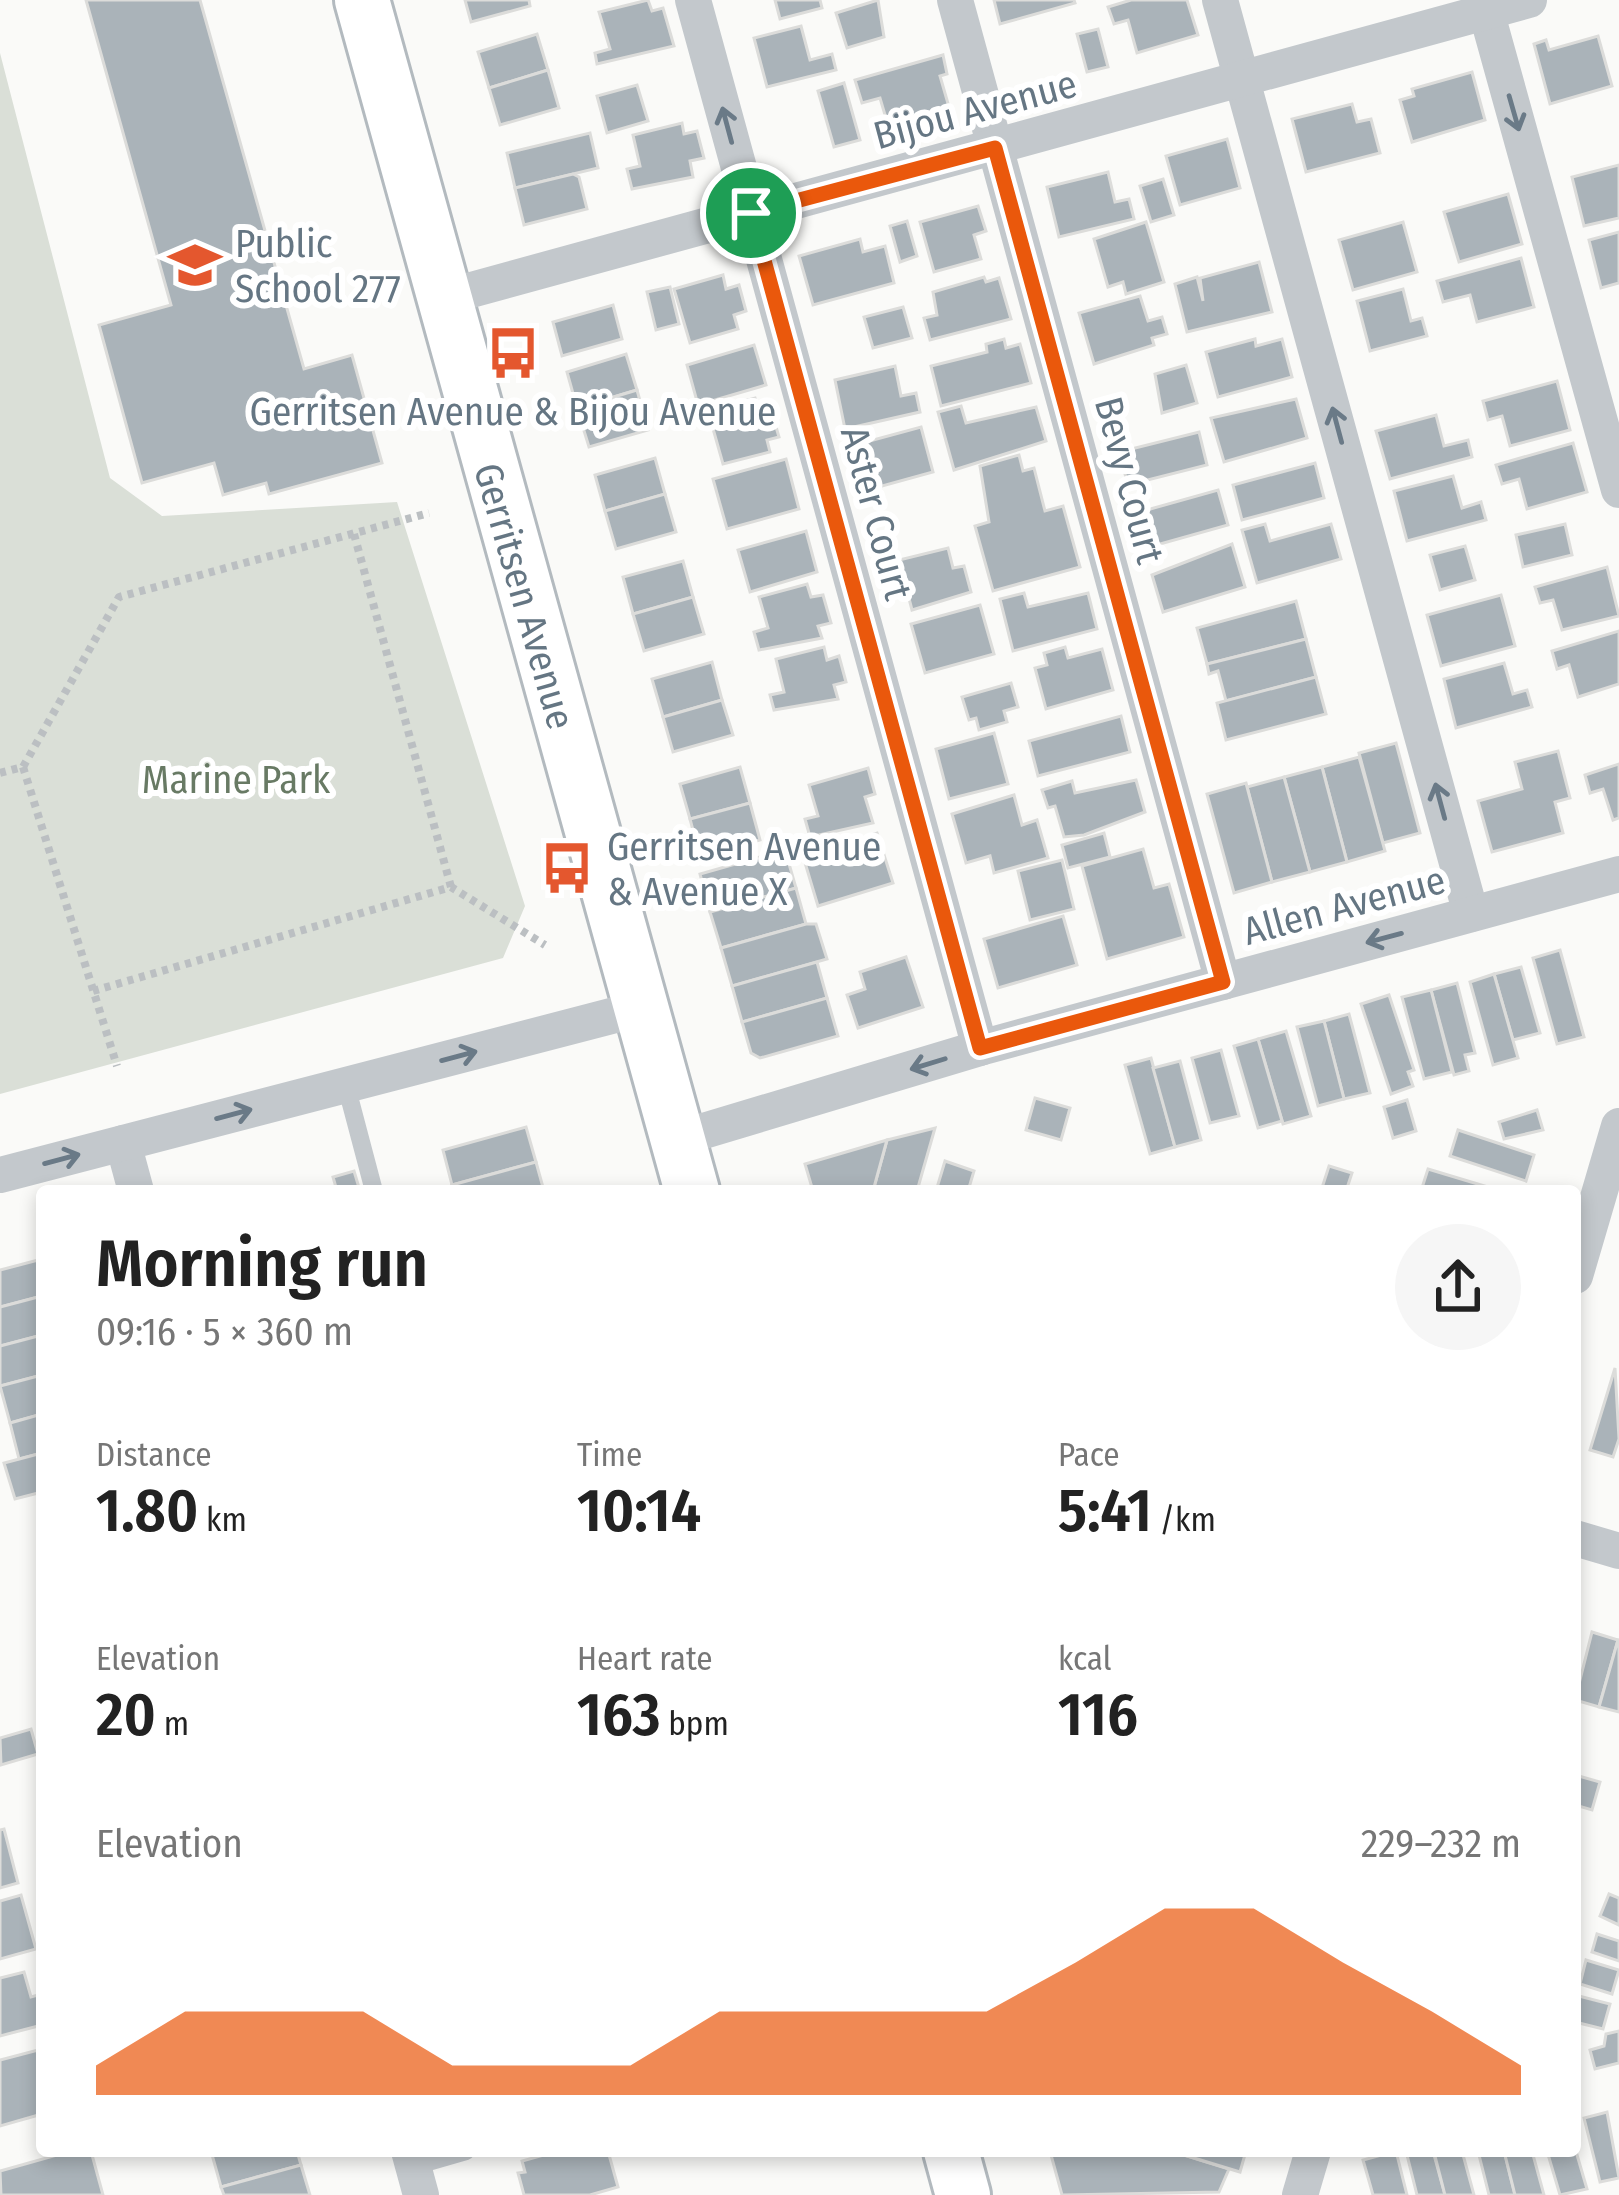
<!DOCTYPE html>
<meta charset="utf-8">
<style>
:root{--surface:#fff;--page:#f6f6f6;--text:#222;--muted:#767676;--accent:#ea580c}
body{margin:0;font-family:"Fira Sans Condensed",sans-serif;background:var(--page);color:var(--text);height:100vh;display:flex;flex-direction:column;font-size:45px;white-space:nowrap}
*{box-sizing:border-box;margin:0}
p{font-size:39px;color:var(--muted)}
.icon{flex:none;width:66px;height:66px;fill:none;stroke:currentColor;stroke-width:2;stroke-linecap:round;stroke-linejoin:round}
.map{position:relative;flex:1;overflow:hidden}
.drawer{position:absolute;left:36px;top:1185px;width:1545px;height:972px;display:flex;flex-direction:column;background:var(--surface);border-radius:12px;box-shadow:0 6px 18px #0003}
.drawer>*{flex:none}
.pin{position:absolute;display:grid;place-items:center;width:102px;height:102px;color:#fff;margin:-51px;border:6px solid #fff;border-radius:50%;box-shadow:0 3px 12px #0007}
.round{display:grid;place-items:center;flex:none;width:126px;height:126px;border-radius:63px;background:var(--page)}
.overview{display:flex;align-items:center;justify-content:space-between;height:204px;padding:0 60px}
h1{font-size:66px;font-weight:600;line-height:90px}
.figures{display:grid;grid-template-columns:repeat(3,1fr);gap:18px;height:204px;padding:12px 60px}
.figures div{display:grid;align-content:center}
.figures b{font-size:60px;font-weight:600}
.figures small{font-size:33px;font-weight:400}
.figures p{font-size:33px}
.chart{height:336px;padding:24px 60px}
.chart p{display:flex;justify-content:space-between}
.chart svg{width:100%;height:216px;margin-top:12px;fill:var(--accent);opacity:.7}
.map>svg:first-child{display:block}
</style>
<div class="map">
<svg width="1619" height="2195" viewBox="0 0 1619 2195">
<rect width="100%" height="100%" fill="#fafaf8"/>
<!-- green -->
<path fill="#dadfd7" d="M0 53 110 478 162 516 397 502 525 906 503 958 0 1094Z"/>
<!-- building -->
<g fill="#aab3b9" stroke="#dcdcda" stroke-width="3">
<path d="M86 0H200L304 369 352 355 382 463 269 494 266 483 223 495 214 463 142 483 99 325 171 305Z"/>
<path d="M465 0H529L530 6 471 22Z"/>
<path d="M648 0 652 11 663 8 674 46 597 64 595 53 610 49 599 12Z"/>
<path d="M775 0H820L822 8 780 19Z"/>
<path d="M878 0 884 37 847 48 836 13Z"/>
<path d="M994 0H1074L1075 3 1000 24Z"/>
<path d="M1131 0H1187L1198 35 1137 53 1128 20 1114 24 1108 7Z"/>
<path d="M801 26 810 60 832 54 836 70 767 87 754 38Z"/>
<path d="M1098 29 1108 67 1087 72 1077 34Z"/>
<path d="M537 34 548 70 489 88 478 52Z"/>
<path d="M1598 36 1612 86 1550 104 1534 44 1546 40 1549 50Z"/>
<path d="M943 55 947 74 940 76 949 107 888 125 880 98 862 103 855 80Z"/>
<path d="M548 70 559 108 500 125 489 88Z"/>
<path d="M1472 72 1485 120 1412 142 1400 100 1414 96 1412 89Z"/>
<path d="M844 83 860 140 834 147 818 91Z"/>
<path d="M637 85 648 121 607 133 597 96Z"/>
<path d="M1352 104 1357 122 1371 119 1380 153 1306 172 1292 119Z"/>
<path d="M682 123 684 134 697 131 704 158 690 161 693 177 632 189 627 169 640 166 633 135Z"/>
<path d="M590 133 598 168 515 188 507 153Z"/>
<path d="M1227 139 1240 188 1180 205 1166 156Z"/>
<path d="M1619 165V218L1584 226 1572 177Z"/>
<path d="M1108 172 1115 202 1129 199 1134 219 1059 237 1047 187Z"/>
<path d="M573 174 579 177 587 209 524 225 515 188Z"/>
<path d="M1163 179 1174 215 1151 222 1140 186Z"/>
<path d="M1508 194 1522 244 1459 262 1444 212Z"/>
<path d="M978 206 986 231 974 235 981 259 934 272 920 222Z"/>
<path d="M907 221 917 256 900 262 890 226Z"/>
<path d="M1146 222 1164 282 1126 294 1123 282 1108 287 1094 239Z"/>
<path d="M1403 222 1417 272 1353 290 1339 240Z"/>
<path d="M1619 232V283L1601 288 1589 240Z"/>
<path d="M860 239 863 252 885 246 894 283 813 305 799 256Z"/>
<path d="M1521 258 1534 307 1477 322 1470 295 1443 302 1437 281Z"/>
<path d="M1259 262 1272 312 1187 332 1175 284 1197 277 1203 301 1200 278Z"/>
<path d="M723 275 726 289 739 285 746 311 734 315 738 329 690 343 674 289Z"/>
<path d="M984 277 986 282 999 278 1011 319 930 340 924 318 937 315 933 292Z"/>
<path d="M670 287 679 324 656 330 647 292Z"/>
<path d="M1403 289 1411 321 1422 318 1427 336 1370 351 1357 301Z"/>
<path d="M1140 296 1148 321 1162 317 1167 334 1152 338 1154 345 1094 364 1079 313Z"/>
<path d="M613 305 622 339 562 356 553 322Z"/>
<path d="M903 307 912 338 873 348 864 317Z"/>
<path d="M1004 339 1006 348 1020 344 1031 383 941 406 931 366 987 352 986 344Z"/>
<path d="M1255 339 1256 346 1282 339 1292 377 1218 397 1206 352Z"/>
<path d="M754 345 766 385 698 405 687 365Z"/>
<path d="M626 354 637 390 577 408 567 372Z"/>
<path d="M1186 365 1197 403 1162 413 1155 374Z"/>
<path d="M895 366 901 396 916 393 920 412 845 429 835 380Z"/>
<path d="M1557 381 1570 430 1510 446 1502 416 1488 420 1483 401Z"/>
<path d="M637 390 648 430 589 447 577 408Z"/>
<path d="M755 398 759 412 771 410 779 437 767 440 770 452 723 464 708 411Z"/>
<path d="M1296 399 1307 438 1224 462 1211 418Z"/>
<path d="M961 406 966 423 1036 407 1046 441 954 470 938 412Z"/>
<path d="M1436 415 1444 446 1468 440 1472 457 1390 479 1376 431Z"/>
<path d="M921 427 933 472 875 488 862 443Z"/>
<path d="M1199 432 1207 465 1128 485 1119 452Z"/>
<path d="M1573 443 1587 492 1527 509 1519 479 1502 484 1496 465Z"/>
<path d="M1019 455 1023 471 1034 468 1045 511 1063 506 1080 567 993 591 975 526 989 522 980 466Z"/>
<path d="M655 458 665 494 605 511 595 475Z"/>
<path d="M786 459 799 509 727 529 713 479Z"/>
<path d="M1315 463 1324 498 1242 520 1233 485Z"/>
<path d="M1453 476 1462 508 1481 502 1486 520 1407 541 1394 491Z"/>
<path d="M1218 490 1228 525 1146 548 1136 513Z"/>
<path d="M665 494 676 532 616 549 605 511Z"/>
<path d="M1265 524 1270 541 1331 524 1341 559 1257 583 1242 530Z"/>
<path d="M1565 524 1572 555 1523 567 1516 535Z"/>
<path d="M806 531 817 572 750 592 738 550Z"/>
<path d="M1232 544 1245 587 1163 612 1152 575Z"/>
<path d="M1465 546 1475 580 1440 590 1430 555Z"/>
<path d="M948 548 953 568 964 566 971 592 912 610 899 560Z"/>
<path d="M683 561 693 597 633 614 623 577Z"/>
<path d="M1607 567 1619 616 1562 630 1553 600 1540 603 1535 587Z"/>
<path d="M807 584 811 597 823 595 831 623 818 626 822 638 759 650 754 632 768 628 759 597Z"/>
<path d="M1024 593 1028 607 1088 593 1097 629 1013 651 1000 599Z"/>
<path d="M1501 595 1515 646 1441 666 1427 615Z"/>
<path d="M693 597 704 634 644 651 633 614Z"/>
<path d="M1296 601 1306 639 1207 664 1197 628Z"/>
<path d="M980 605 994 654 925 673 911 624Z"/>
<path d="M1619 631V684L1578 697 1569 665 1557 669 1552 651Z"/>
<path d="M1306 639 1316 677 1226 701 1218 671 1209 674 1207 664Z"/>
<path d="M824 647 827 660 839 656 846 682 834 685 838 699 774 710 770 695 784 692 776 659Z"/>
<path d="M1065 647 1068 658 1102 649 1113 690 1046 709 1035 668 1047 665 1044 653Z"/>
<path d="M712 662 722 700 663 717 652 679Z"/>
<path d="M1504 663 1513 694 1527 690 1532 707 1456 728 1444 679Z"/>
<path d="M1316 677 1326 714 1226 740 1217 703Z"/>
<path d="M1011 683 1018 707 1004 711 1007 722 979 730 976 718 969 720 962 697Z"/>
<path d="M722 700 733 735 673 752 663 717Z"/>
<path d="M1121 716 1130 752 1038 776 1029 741Z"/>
<path d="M994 733 1008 784 949 799 936 749Z"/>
<path d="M1396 743 1420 833 1383 843 1359 753Z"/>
<path d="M1558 751 1570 798 1555 802 1563 833 1492 852 1478 801 1522 789 1515 762Z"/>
<path d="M1359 757 1385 851 1347 862 1322 767Z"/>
<path d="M1619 764V818L1613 820 1603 789 1590 793 1585 775Z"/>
<path d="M740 767 750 803 690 819 680 784Z"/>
<path d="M1322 767 1347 862 1310 872 1284 777Z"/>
<path d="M868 768 875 794 865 797 873 823 810 837 805 819 818 816 809 785Z"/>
<path d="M1284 777 1310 872 1272 882 1247 787Z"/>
<path d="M1136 780 1145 812 1084 835 1064 837 1055 806 1048 808 1042 790 1072 781 1075 793Z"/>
<path d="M1246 783 1272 882 1234 893 1207 794Z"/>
<path d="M1014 795 1022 825 1037 820 1048 858 994 873 990 856 966 863 952 814Z"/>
<path d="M750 803 760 840 700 857 690 819Z"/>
<path d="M877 833 893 883 818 906 803 856Z"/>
<path d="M1104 833 1110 857 1068 868 1062 845Z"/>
<path d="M1143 849 1154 888 1169 884 1184 937 1107 959 1082 866Z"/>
<path d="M785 850 796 888 710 912 700 874Z"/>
<path d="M1062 860 1074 909 1030 920 1018 871Z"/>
<path d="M796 888 806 924 721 948 710 912Z"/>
<path d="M1063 916 1077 965 998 988 984 939Z"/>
<path d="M806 924H816L827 959 732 986 721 948Z"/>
<path d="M1560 950 1584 1037 1557 1044 1533 958Z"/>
<path d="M906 957 923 1007 858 1028 847 995 865 989 860 972Z"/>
<path d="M817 962 827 998 742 1022 732 986Z"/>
<path d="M1521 967 1540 1033 1513 1040 1494 974Z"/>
<path d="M1494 974 1518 1058 1493 1065 1470 982Z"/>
<path d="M1457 983 1475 1053 1465 1055 1469 1071 1454 1075 1431 990Z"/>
<path d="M1431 990 1452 1072 1424 1079 1402 997Z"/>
<path d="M1389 995 1414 1070 1408 1072 1413 1086 1391 1094 1361 1004Z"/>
<path d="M827 998 838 1036 760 1058 751 1053 742 1022Z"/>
<path d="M1349 1014 1370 1093 1344 1099 1324 1021Z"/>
<path d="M1324 1021 1344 1099 1318 1106 1297 1027Z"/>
<path d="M1286 1031 1311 1116 1283 1124 1258 1039Z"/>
<path d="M1258 1039 1282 1121 1258 1128 1234 1046Z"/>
<path d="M1221 1050 1239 1116 1210 1123 1192 1058Z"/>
<path d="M1151 1058 1175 1147 1150 1154 1125 1065Z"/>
<path d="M1180 1061 1201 1140 1175 1147 1153 1068Z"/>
<path d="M1035 1098 1070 1108 1061 1140 1026 1130Z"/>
<path d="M1407 1100 1416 1131 1393 1138 1384 1107Z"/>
<path d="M1537 1110 1543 1130 1504 1139 1499 1122Z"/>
<path d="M526 1127 536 1162 452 1185 443 1150Z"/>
<path d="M935 1128 917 1191H873L887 1140Z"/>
<path d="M1458 1130 1534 1155 1526 1181 1450 1156Z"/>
<path d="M887 1140 873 1191H813L805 1164Z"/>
<path d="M945 1161 974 1171 968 1191H936Z"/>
<path d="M536 1162 544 1191H454L452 1185Z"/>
<path d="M1329 1166 1352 1173 1346 1191H1321Z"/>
<path d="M1428 1169 1501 1191H1421Z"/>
<path d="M354 1171 360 1191H337L333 1177Z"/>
<path d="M42 1259V1296L0 1307V1270Z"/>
<path d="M42 1296V1335L0 1346V1307Z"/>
<path d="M42 1335V1375L0 1386V1346Z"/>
<path d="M1615 1368 1619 1439 1613 1457 1590 1450Z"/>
<path d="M42 1375V1414L10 1423 0 1386Z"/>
<path d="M42 1414V1453L19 1459 10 1423Z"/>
<path d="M42 1453V1492L15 1499 4 1463Z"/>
<path d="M1592 1632 1618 1640 1599 1707 1575 1700Z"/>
<path d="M1618 1640H1619V1712L1599 1707Z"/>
<path d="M31 1729 38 1754 1 1765 0 1738Z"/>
<path d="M1575 1775 1600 1782 1592 1810 1575 1805Z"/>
<path d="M4 1829 18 1883 0 1888V1830Z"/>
<path d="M1609 1894 1619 1898V1925L1600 1916Z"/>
<path d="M21 1895 36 1949 0 1959V1901Z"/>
<path d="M1597 1934 1619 1941V1961L1592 1952Z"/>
<path d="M1586 1960 1619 1970 1612 1994 1580 1984Z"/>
<path d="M24 1972 31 1997 42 1994V2025L0 2036V1978Z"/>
<path d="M1575 1995 1610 2004 1603 2029 1575 2022Z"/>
<path d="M1619 2031V2063L1595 2069 1590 2050 1604 2046 1606 2034Z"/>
<path d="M42 2049V2114L0 2126V2060Z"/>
<path d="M1607 2112 1619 2178 1600 2182 1584 2118Z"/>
<path d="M1575 2148 1587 2189 1560 2195 1547 2151Z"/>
<path d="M71 2151H91L103 2195H1L0 2171Z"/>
<path d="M211 2151H297L301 2165 221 2187Z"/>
<path d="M558 2151H608L618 2187 590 2195H524L518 2173 525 2172 522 2161Z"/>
<path d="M1066 2151H1171L1229 2169 1219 2192 1062 2195 1051 2155Z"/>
<path d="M1171 2151H1246L1240 2172Z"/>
<path d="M1396 2151 1407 2195H1373L1363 2160Z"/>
<path d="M1406 2151H1433L1445 2195H1417Z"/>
<path d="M1462 2151 1474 2195H1445L1435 2156Z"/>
<path d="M1478 2151H1504L1515 2195H1489Z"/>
<path d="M1504 2151H1532L1544 2195H1515Z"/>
<path d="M301 2165 310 2195H224L221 2187Z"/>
</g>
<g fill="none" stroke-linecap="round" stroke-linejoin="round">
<!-- secondary casing -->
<g stroke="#b3babf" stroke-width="60">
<g id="secondary">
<path d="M362 0 692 1191"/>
<path d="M951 2151 963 2195"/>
</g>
</g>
<!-- path -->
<g stroke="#bbbfc2" stroke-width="8" stroke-dasharray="6 6" stroke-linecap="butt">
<path d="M354 534 451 887"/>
<path d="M23 767 117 1066"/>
<path d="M0 773 23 767 119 597 429 513"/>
<path d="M93 991 451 887 545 945"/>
</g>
<!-- service -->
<g stroke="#c3c8cc" stroke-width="18">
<path d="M346 1085 374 1191"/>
<path d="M414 2166 466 2151"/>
</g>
<!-- minor -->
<g stroke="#c3c8cc" stroke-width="36">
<path d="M693 0 980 1048"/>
<path d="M955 0 1223 982"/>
<path d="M1220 0 1471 914"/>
<path d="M1483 0 1619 490"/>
<path d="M442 298 1529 0"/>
<path d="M677 1139 980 1048 1619 874"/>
<path d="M123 1143 136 1191"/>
<path d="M0 1175 642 1008"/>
<path d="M1575 1276 1619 1126"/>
<path d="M1575 1538 1619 1551"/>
<path d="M409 2151 421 2195"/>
<path d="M1300 2195 1313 2151"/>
</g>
<!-- secondary -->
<use href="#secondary" stroke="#fff" stroke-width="54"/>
</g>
<!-- one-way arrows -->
<defs><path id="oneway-shaft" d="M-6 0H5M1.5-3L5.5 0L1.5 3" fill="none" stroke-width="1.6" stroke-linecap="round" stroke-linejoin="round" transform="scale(3)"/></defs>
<g stroke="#6a7a87">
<use href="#oneway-shaft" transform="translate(1514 113) rotate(74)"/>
<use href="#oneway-shaft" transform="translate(727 125) rotate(-105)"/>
<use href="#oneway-shaft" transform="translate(1337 425) rotate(-105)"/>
<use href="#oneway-shaft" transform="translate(1440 801) rotate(-105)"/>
<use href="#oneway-shaft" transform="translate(1384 938) rotate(165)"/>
<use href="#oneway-shaft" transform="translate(459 1056) rotate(-15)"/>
<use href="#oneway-shaft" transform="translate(928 1064) rotate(163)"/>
<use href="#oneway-shaft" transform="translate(234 1114) rotate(-15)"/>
<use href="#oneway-shaft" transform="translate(62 1159) rotate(-15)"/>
</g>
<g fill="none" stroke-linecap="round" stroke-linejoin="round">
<!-- route casing -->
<g stroke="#fff" stroke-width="24">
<path id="route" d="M995 148 1223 982 980 1048 751 213Z"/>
</g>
<!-- route -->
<use href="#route" stroke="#ea580c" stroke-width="15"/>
</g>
<!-- icons -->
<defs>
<g id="school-bare" transform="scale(4.14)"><path d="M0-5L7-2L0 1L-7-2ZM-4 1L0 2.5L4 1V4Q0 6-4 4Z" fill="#e4572e" stroke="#fff" stroke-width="2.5" paint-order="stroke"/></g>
<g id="bus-bare" transform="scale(4.14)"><path d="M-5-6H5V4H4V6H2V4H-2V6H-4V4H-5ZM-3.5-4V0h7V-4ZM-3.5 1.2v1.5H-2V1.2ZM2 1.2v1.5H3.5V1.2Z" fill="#e4572e" stroke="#fff" stroke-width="2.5" paint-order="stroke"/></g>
</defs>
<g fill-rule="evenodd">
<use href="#school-bare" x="195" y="265"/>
<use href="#bus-bare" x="513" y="353"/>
<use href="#bus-bare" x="567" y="868"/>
</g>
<g text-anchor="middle" stroke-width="12" stroke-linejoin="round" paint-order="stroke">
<!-- street labels -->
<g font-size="39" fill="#657683" stroke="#fff">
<text transform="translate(975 109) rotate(-15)" y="14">Bijou Avenue</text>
<text transform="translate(1130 480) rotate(75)" y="14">Bevy Court</text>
<text transform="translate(877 513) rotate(75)" y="14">Aster Court</text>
<text transform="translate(525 596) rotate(74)" y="14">Gerritsen Avenue</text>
<text transform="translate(1344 905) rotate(-15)" y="14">Allen Avenue</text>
</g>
<!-- poi labels -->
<g font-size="39" fill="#657683" stroke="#fff" text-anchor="start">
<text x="235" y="257">Public<tspan x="235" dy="45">School 277</tspan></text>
<text x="513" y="425" text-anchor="middle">Gerritsen Avenue &amp; Bijou Avenue</text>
<text x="607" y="860">Gerritsen Avenue<tspan x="607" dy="45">&amp; Avenue X</tspan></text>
</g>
<!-- park labels -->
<g font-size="39" fill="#687a64" stroke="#fff">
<text x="236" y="793">Marine Park</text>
</g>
</g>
</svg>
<div class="pin" style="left:751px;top:213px;background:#1e9e55"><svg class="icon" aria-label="arrive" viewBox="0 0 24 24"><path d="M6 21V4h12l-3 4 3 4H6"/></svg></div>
<section class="drawer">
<div class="overview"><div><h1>Morning run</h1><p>09:16 · 5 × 360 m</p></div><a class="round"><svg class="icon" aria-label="share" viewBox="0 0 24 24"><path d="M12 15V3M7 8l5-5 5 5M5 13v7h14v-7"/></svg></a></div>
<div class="figures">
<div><p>Distance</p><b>1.80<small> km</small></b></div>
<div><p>Time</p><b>10:14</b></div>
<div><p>Pace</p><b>5:41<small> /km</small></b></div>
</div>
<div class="figures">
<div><p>Elevation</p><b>20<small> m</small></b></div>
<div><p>Heart rate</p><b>163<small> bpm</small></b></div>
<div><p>kcal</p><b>116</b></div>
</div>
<div class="chart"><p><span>Elevation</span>229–232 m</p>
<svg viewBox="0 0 160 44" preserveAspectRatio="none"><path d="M0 44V38L10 27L20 27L30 27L40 38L50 38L60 38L70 27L80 27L90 27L100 27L110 17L120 6L130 6L140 17L150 27L160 38V44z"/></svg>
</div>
</section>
</div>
